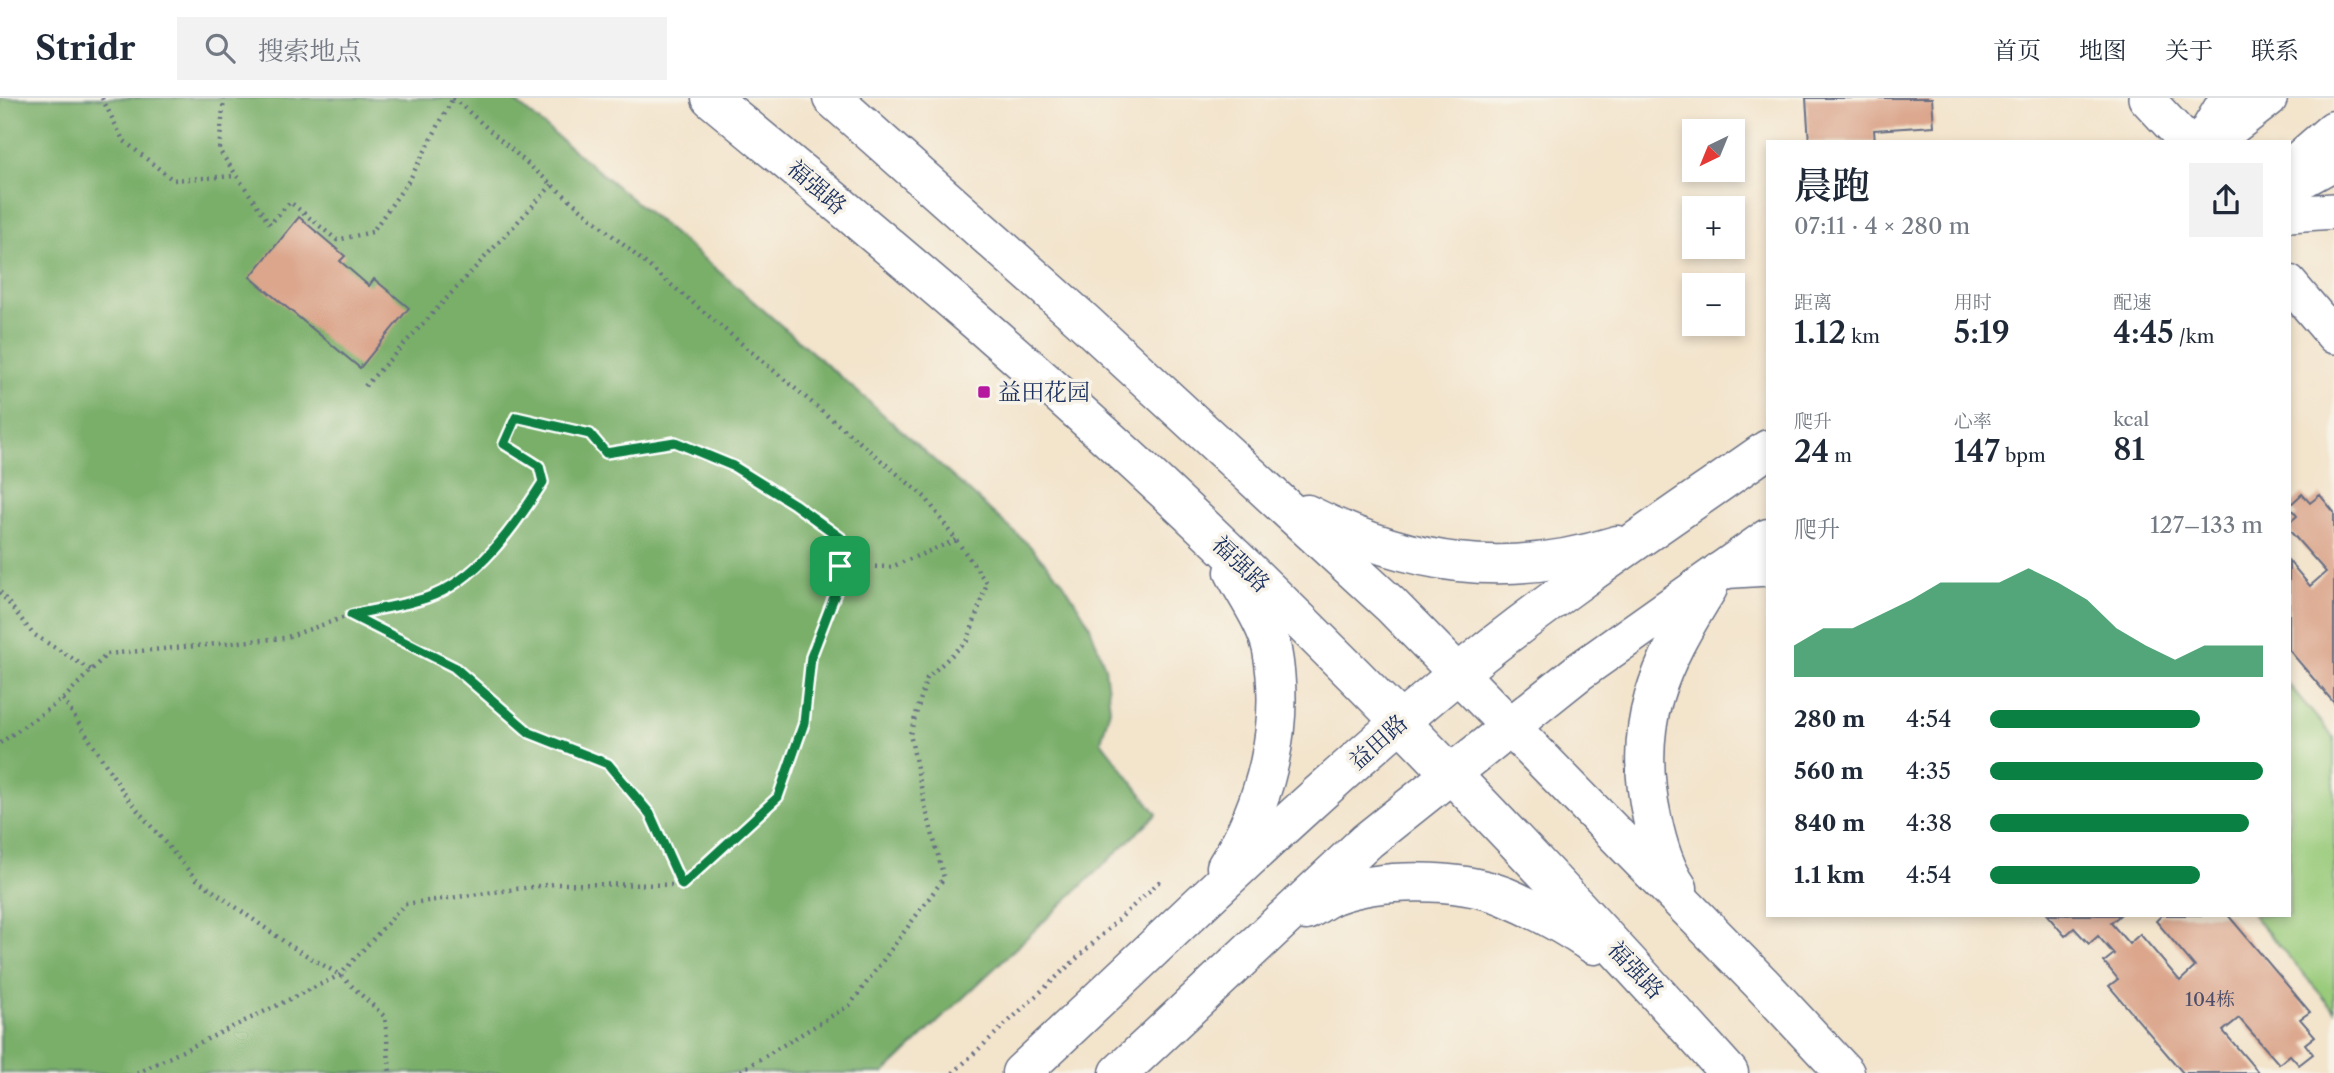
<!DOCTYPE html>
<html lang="zh">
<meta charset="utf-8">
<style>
:root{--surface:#fff;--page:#f2f2f3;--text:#1f2937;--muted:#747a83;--line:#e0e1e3;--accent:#0b8043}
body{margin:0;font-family:"Libre Caslon Text","Noto Serif SC",serif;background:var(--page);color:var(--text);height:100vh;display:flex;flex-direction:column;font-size:26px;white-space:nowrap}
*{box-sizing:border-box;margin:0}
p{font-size:23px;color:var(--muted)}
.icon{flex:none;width:38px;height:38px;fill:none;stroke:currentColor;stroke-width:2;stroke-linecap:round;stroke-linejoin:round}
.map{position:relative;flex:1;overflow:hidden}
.side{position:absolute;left:1766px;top:42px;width:525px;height:777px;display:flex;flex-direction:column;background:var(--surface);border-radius:0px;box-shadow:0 4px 10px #0003}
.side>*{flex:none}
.needle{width:46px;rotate:223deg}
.fabs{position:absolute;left:1682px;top:21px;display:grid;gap:14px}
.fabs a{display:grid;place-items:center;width:63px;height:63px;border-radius:0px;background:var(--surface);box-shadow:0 4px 10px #0003;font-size:35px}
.pin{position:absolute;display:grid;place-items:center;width:60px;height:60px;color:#fff;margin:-30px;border-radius:14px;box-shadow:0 4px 10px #0006}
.round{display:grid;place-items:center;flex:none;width:74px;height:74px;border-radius:0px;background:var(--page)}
.summary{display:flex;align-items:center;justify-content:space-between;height:119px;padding:0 28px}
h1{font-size:38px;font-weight:600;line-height:52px}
.metrics{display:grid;grid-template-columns:repeat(3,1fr);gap:10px;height:119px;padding:7px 28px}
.metrics div{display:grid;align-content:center}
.metrics b{font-size:30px;font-weight:600}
.metrics small{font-size:19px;font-weight:400}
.metrics p{font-size:19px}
.chart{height:196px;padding:14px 28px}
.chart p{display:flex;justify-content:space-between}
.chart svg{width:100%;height:126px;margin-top:7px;fill:var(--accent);opacity:.7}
ul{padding:0 28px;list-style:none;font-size:23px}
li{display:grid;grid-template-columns:112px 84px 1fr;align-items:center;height:52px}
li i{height:18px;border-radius:9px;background:var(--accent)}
header{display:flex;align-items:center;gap:42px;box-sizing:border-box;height:98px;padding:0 35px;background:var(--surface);border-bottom:2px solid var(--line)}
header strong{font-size:33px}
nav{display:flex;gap:38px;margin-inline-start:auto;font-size:24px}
.search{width:490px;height:63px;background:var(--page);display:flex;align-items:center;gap:18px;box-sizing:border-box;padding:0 24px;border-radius:0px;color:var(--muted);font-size:26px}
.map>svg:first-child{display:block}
</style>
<header>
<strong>Stridr</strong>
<div class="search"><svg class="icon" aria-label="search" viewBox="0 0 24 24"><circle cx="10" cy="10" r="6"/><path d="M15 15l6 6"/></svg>搜索地点</div>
<nav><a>首页</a><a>地图</a><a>关于</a><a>联系</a></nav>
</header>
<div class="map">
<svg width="2334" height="975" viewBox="0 0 2334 975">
<rect width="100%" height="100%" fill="#f7f3e8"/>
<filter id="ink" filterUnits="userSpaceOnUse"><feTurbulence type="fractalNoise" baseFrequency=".0143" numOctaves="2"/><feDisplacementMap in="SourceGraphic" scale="14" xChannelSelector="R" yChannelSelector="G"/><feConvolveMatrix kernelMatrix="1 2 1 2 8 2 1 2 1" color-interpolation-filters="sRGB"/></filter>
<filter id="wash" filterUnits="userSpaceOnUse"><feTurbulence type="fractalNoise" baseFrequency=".00686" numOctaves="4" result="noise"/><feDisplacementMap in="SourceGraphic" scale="28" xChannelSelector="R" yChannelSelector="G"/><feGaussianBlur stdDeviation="1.57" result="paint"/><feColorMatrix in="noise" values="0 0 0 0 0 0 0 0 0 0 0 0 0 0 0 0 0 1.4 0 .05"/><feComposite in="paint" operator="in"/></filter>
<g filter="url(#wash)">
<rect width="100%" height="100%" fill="#f3e4cc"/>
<!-- green -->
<path fill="#99cb7a" stroke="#5a7d6c" stroke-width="2" d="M2289 587 2334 640V912L2253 817H2289Z"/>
<!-- forest -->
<path fill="#7aaf6a" stroke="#4a6f64" stroke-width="2" d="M0 0H511L716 171 858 294 1030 448 1063 484 1089 526 1105 569 1110 611 1101 643 1157 716 884 975H0Z"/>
<g id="blocks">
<!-- building -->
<g fill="#dba68c">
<path d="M1806 0H1932L1934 28 1874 32 1875 44H1809Z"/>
<path d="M299 119 345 158 340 163 369 188 374 181 409 210 360 270 250 179Z"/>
<path d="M2302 396 2310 405 2320 397 2334 414V605L2289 552V463L2310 488 2326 474 2289 432V425L2297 418 2289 408Z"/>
<path d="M2047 817H2120L2111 825 2129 846 2140 836 2180 883 2195 869 2156 823 2162 817H2228L2310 914 2300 921 2315 938 2305 946 2313 956 2299 967 2290 957 2279 966 2239 920 2223 933 2259 975H2183L2109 888 2118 881 2104 864 2114 856 2098 838 2089 846 2074 830 2065 838Z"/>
</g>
</g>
</g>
<g filter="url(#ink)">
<use href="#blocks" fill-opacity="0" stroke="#676e84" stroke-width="2"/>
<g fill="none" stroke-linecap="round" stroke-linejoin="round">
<!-- street casing -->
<g stroke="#676e84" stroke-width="38">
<g id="street">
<path d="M2146 0 2187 44"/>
<path d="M2289 116 2334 113"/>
<path d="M2289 185 2334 238"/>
<path d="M1718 473 1768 470"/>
</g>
</g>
<!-- secondary casing -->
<g stroke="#676e84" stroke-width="41">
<g id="secondary">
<path d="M2203 44 2229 0"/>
<path d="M2289 88 2334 63"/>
</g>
</g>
<!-- primary casing -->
<g stroke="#676e84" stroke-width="41">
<g id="primary">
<path d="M711 0C884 143 1057 288 1218 443 1395 613 1565 792 1729 975"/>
<path d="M832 0 1081 221 1391 507 1761 885 1845 975"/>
<path d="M2211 44 2268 0"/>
<path d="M2289 71 2334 32"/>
<path d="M1307 416C1411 468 1505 482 1617 447"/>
<path d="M1226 769C1266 706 1286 627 1272 552 1267 526 1246 497 1234 474"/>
<path d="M1678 790C1664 770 1657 744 1652 720 1631 625 1659 569 1708 490"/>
<path d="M1306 813C1315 808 1324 801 1334 797 1380 780 1458 780 1504 798 1535 811 1566 828 1594 847"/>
<path d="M1021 975C1164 842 1304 702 1455 578 1552 498 1664 424 1768 351"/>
<path d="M1119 975 1367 743 1580 573 1768 440"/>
</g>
</g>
<!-- path -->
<g stroke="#676e84" stroke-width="4.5" stroke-dasharray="2 5" stroke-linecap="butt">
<path d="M102 0 123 42 173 82 235 78"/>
<path d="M224 0 219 52 270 126 290 104 337 142 372 134 410 81 453 0"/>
<path d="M453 0 552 87 926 400 987 485 968 542 927 580 910 636 925 708 944 780 850 907 737 975"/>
<path d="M365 288 552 87"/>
<path d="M840 468 891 469 956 442"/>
<path d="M0 494 33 536 91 572"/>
<path d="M63 601 128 701 195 780 289 847 340 877 385 919 390 975"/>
<path d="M0 645 63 601 107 556 284 540 351 517 454 569 530 635 608 666 650 716 682 787"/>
<path d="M137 975 340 877 405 806 554 786 682 787 778 699 804 625 811 559 839 486 841 440 794 406 733 368 675 344 606 355 590 336 516 319 504 346 539 368 543 384C515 427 477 483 426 500 402 508 376 511 351 517"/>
<path d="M953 975 1159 784 1164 787"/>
</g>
<!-- street -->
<use href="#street" stroke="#fff" stroke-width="35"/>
<!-- secondary -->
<use href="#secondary" stroke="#fff" stroke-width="38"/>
<!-- primary -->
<use href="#primary" stroke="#fff" stroke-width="38"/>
</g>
</g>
<g fill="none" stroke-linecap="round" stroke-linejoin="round" filter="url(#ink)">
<!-- route casing -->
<g stroke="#fff" stroke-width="14">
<path id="route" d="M516 319 590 336 606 355 675 344 733 368 794 406 841 440 839 486 811 559 804 625 778 699 682 787 650 716 608 666 530 635 454 569 351 517C376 511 402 508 426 500 477 483 515 428 543 384L539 368 504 346Z"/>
</g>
<!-- route -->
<use href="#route" stroke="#0b8043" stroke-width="9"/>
</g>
<!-- markers -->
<rect fill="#b5179e" stroke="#f7f3e8" stroke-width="2.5" x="977" y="287" width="14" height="14" rx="3.5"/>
<g text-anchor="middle" stroke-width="7" stroke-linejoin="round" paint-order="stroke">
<!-- number labels -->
<g font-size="19" fill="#4b4d6a">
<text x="2210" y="908">104栋</text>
</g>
<!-- street labels -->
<g font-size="23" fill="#1b2f5e" stroke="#f7f3e8">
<text transform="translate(817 89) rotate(41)" y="8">福强路</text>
<text transform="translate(1241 466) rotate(44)" y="8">福强路</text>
<text transform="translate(1378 644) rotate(-42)" y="8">益田路</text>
<text transform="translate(1636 872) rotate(47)" y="8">福强路</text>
</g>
<!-- poi labels -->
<g font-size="23" fill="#1b2f5e" stroke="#f7f3e8" text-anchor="start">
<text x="998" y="302">益田花园</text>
</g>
</g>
</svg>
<div class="fabs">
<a><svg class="needle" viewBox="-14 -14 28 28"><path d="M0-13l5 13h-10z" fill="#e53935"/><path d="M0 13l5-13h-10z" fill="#747a83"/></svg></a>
<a>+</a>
<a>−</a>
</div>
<div class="pin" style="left:840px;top:468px;background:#1e9e55"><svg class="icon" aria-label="arrive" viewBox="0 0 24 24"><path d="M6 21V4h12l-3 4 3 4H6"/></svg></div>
<section class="side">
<div class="summary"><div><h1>晨跑</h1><p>07:11 · 4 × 280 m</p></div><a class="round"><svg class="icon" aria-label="share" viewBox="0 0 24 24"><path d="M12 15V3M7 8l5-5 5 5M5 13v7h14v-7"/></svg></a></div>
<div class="metrics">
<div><p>距离</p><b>1.12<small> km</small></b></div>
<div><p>用时</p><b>5:19</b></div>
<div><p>配速</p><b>4:45<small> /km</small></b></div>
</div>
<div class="metrics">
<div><p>爬升</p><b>24<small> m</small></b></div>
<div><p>心率</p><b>147<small> bpm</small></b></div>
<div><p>kcal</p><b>81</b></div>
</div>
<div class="chart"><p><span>爬升</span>127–133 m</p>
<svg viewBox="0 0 160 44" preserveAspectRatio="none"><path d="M0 44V33L10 27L20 27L30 22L40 17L50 11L60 11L70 11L80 6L90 11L100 17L110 27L120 33L130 38L140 33L150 33L160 33V44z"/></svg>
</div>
<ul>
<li><b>280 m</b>4:54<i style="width:77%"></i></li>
<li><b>560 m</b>4:35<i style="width:100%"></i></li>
<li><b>840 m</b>4:38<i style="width:95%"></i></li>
<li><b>1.1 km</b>4:54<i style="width:77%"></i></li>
</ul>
</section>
</div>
